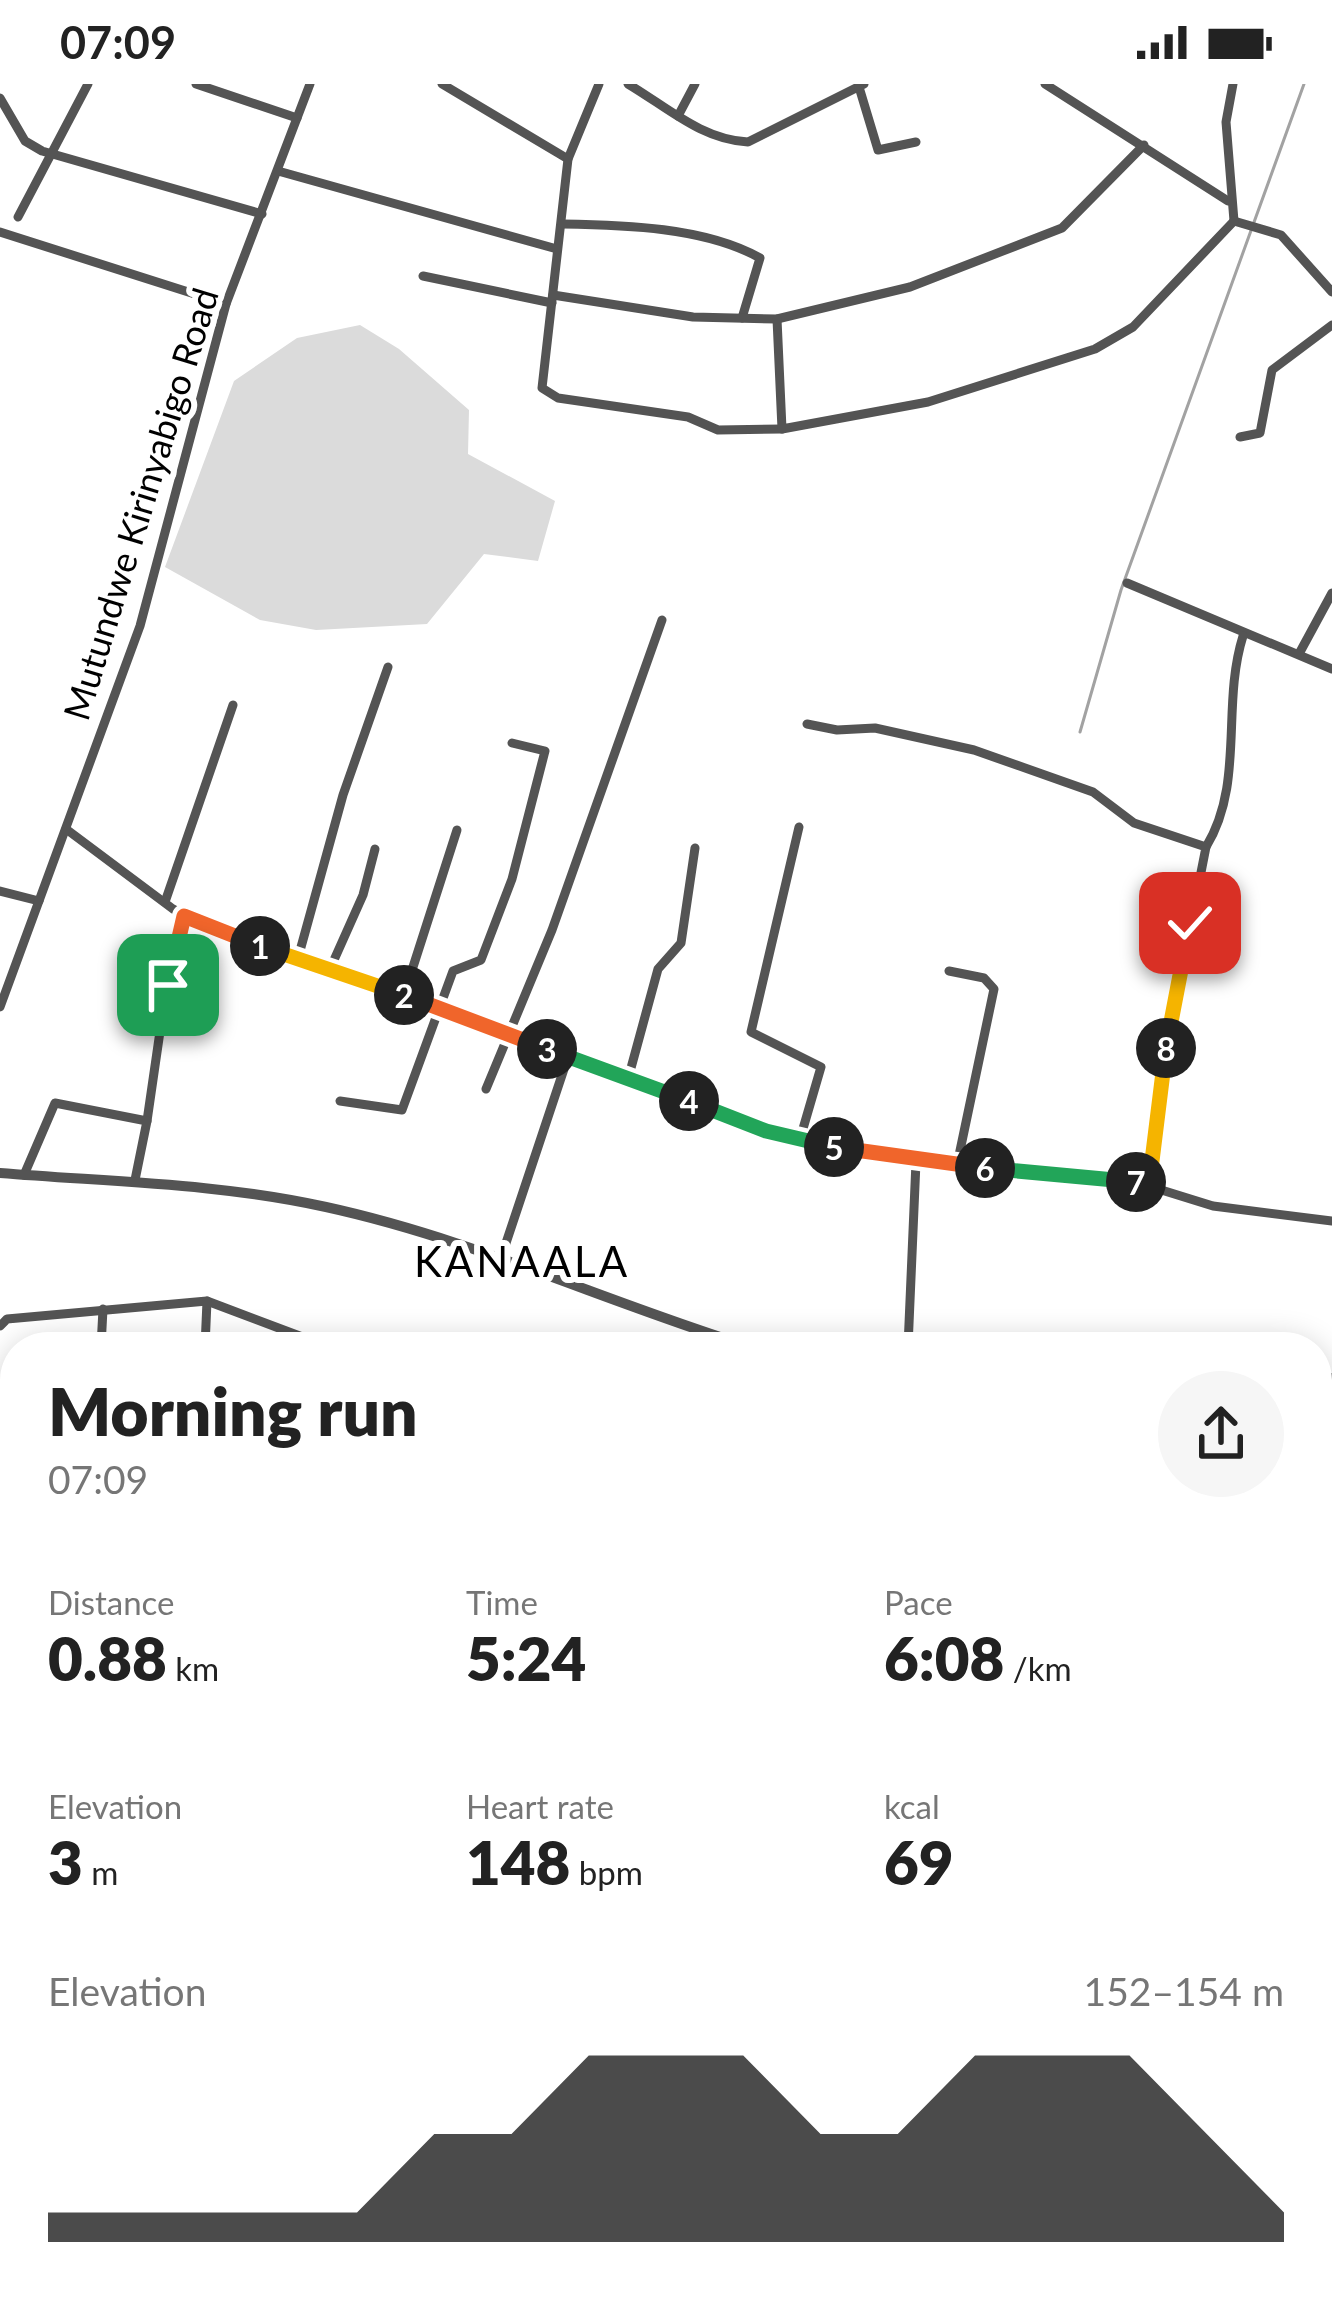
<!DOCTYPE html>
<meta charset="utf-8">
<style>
:root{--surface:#fff;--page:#f6f6f6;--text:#222;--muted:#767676;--accent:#000}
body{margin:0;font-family:Lato,sans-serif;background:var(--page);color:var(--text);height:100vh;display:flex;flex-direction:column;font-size:45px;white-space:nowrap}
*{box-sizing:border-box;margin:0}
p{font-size:39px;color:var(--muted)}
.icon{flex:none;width:66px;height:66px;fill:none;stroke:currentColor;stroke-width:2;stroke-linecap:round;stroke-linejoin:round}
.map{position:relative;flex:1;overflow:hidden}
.details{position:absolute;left:0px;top:1248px;width:1332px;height:975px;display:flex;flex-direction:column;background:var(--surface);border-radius:48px 48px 0 0;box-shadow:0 6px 30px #0003}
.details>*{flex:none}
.pin{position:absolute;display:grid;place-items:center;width:102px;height:102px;color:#fff;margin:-51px;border-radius:24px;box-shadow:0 6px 18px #0006}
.km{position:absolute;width:60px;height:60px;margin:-30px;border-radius:50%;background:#222;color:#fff;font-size:33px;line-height:60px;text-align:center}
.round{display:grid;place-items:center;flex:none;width:126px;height:126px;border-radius:63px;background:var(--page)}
.head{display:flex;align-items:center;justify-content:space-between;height:204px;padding:0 48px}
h1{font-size:66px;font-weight:800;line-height:90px}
.metrics{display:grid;grid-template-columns:repeat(3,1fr);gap:18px;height:204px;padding:12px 48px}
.metrics div{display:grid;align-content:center}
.metrics b{font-size:60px;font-weight:800}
.metrics small{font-size:33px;font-weight:400}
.metrics p{font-size:33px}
.chart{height:336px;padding:24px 48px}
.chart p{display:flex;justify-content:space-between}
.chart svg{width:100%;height:216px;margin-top:12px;fill:var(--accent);opacity:.7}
.status{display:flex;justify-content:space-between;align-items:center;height:84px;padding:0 60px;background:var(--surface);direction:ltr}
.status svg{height:33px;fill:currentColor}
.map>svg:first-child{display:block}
</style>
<div class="status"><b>07:09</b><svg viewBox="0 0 49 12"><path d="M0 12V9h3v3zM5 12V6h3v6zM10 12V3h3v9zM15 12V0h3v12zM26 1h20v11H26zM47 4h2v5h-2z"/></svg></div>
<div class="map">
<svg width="1332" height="2222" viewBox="0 0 1332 2222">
<rect width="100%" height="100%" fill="#fff"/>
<!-- green -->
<path fill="#dbdbdb" d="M360 241 399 265 469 326 468 370 555 417 538 477 484 470 427 540 316 546 260 536 165 483 234 297 297 254Z"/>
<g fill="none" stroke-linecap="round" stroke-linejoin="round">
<!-- stream -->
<g stroke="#a2a2a2" stroke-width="3">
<path d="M1080 648 1121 506 1304 0"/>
<path d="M1317 1577 1332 1580"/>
</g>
<!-- minor -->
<g stroke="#545454" stroke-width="9">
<path d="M196 0 297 34"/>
<path d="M442 0 568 75"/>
<path d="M599 0 568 75 542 304 558 314 688 333 718 346 782 345"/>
<path d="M628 0C667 23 702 56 748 58L864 0"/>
<path d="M1045 0 1228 117"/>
<path d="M1233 0 1226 38 1234 137"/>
<path d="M859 3 878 66 916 58"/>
<path d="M0 14 25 57 42 67 262 130"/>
<path d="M678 32 695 0"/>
<path d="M278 87 557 165"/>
<path d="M18 133 88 0"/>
<path d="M1234 137 1281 151 1332 208"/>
<path d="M562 140C624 141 705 143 760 174L742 234"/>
<path d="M0 148 226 220"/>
<path d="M423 192 552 219"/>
<path d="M553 211 693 233 777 235 910 203 1062 144 1144 61"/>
<path d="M777 235 782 345 928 318 1095 265 1133 243 1234 137"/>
<path d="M1240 353 1260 349 1272 286 1332 241"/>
<path d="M1127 499 1332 585"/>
<path d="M1300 568 1332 509"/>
<path d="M807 640 837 646 875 644 974 666 1093 708 1134 739 1206 763 1157 1012 1149 1101"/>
<path d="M799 743 751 948 821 983 800 1055"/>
<path d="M66 745 173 825 206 842 766 1047 916 1078 1126 1095 1213 1122 1332 1137"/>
<path d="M1206 763C1245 699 1221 622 1243 552"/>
<path d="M0 807 39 817"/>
<path d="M165 818 233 621"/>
<path d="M298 874 343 711 388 583"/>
<path d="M330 885 363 811 375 765"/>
<path d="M949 887 984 894 994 905 957 1081"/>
<path d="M404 911 457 746"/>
<path d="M0 923 140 542 226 220 310 0"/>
<path d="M628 995 658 885 681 859 695 764"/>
<path d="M486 1005 552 846 662 536"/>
<path d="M340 1017 402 1026 453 887 481 876 512 795 545 667 512 659"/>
<path d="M147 1037 165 913 184 832"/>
<path d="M24 1091 55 1019 147 1037 135 1096"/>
<path d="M501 1174 568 973"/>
<path d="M207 1217 329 1263"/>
<path d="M0 1242 7 1235 207 1217 205 1263"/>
<path d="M101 1263 103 1225"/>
<path d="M908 1263 916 1078"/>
<path d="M0 1435H15"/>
<path d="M1317 1467 1332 1433"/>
<path d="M1317 1496 1332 1499"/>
<path d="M0 1977 15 1984"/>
<path d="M0 2220 16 2222"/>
<path d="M229 2222 232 2208"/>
<path d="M395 2222 398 2208"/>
</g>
<!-- tertiary -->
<g stroke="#545454" stroke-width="10">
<path d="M0 1089C110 1098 218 1099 326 1123 473 1155 608 1219 751 1263"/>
<path d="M1317 1301 1332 1294"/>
</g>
</g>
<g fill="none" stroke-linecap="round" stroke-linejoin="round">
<!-- split-1 casing -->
<g stroke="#fff" stroke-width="24">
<path id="split-1" d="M168 901 184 832 260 862"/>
</g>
<!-- split-2 casing -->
<g stroke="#fff" stroke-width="24">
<path id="split-2" d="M260 862 404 911"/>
</g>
<!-- split-3 casing -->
<g stroke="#fff" stroke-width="24">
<path id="split-3" d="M404 911 547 965"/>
</g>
<!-- split-4 casing -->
<g stroke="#fff" stroke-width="24">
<path id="split-4" d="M547 965 689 1017"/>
</g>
<!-- split-5 casing -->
<g stroke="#fff" stroke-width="24">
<path id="split-5" d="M689 1017 766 1047 834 1063"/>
</g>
<!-- split-6 casing -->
<g stroke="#fff" stroke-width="24">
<path id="split-6" d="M834 1063 985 1084"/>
</g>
<!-- split-7 casing -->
<g stroke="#fff" stroke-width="24">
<path id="split-7" d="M985 1084 1136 1098"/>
</g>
<!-- split-8 casing -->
<g stroke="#fff" stroke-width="24">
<path id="split-8" d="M1136 1098 1149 1101 1166 964"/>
</g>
<!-- split-9 casing -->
<g stroke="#fff" stroke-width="24">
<path id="split-9" d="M1166 964 1190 839"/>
</g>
<!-- split-1 -->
<use href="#split-1" stroke="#f0652b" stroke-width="15"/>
<!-- split-2 -->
<use href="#split-2" stroke="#f5b400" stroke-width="15"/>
<!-- split-3 -->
<use href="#split-3" stroke="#f0652b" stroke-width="15"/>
<!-- split-4 -->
<use href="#split-4" stroke="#22a559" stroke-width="15"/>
<!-- split-5 -->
<use href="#split-5" stroke="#22a559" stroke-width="15"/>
<!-- split-6 -->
<use href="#split-6" stroke="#f0652b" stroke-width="15"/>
<!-- split-7 -->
<use href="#split-7" stroke="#22a559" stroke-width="15"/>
<!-- split-8 -->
<use href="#split-8" stroke="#f5b400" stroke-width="15"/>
<!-- split-9 -->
<use href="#split-9" stroke="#f5b400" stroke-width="15"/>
</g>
<g text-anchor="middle" stroke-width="12" stroke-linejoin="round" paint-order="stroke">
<!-- street labels -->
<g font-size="36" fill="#000" stroke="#fff">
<text transform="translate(141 420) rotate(-73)" y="13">Mutundwe Kirinyabigo Road</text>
</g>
<!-- quarter labels -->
<g font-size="42" letter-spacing="3" fill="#000" stroke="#fff">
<text x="522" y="1193">KANAALA</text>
</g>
</g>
</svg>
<div class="pin" style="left:168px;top:901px;background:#1e9e55"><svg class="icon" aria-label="arrive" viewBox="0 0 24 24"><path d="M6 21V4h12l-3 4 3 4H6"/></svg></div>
<div class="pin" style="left:1190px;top:839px;background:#d93025"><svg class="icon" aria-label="check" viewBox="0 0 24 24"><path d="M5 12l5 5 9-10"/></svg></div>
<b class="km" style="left:260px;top:862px">1</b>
<b class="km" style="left:404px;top:911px">2</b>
<b class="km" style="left:547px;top:965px">3</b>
<b class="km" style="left:689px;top:1017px">4</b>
<b class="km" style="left:834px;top:1063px">5</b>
<b class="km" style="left:985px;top:1084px">6</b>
<b class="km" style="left:1136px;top:1098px">7</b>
<b class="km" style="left:1166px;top:964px">8</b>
<section class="details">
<div class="head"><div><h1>Morning run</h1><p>07:09</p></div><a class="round"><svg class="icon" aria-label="share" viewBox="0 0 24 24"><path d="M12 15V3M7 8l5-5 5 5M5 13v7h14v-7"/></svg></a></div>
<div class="metrics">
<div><p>Distance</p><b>0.88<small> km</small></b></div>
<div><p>Time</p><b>5:24</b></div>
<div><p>Pace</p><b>6:08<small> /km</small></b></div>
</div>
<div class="metrics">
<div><p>Elevation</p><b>3<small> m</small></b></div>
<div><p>Heart rate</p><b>148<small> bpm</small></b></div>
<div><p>kcal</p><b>69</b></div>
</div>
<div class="chart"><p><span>Elevation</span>152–154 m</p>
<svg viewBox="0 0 160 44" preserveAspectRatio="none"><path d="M0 44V38L10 38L20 38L30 38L40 38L50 22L60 22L70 6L80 6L90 6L100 22L110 22L120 6L130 6L140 6L150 22L160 38V44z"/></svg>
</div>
</section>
</div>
